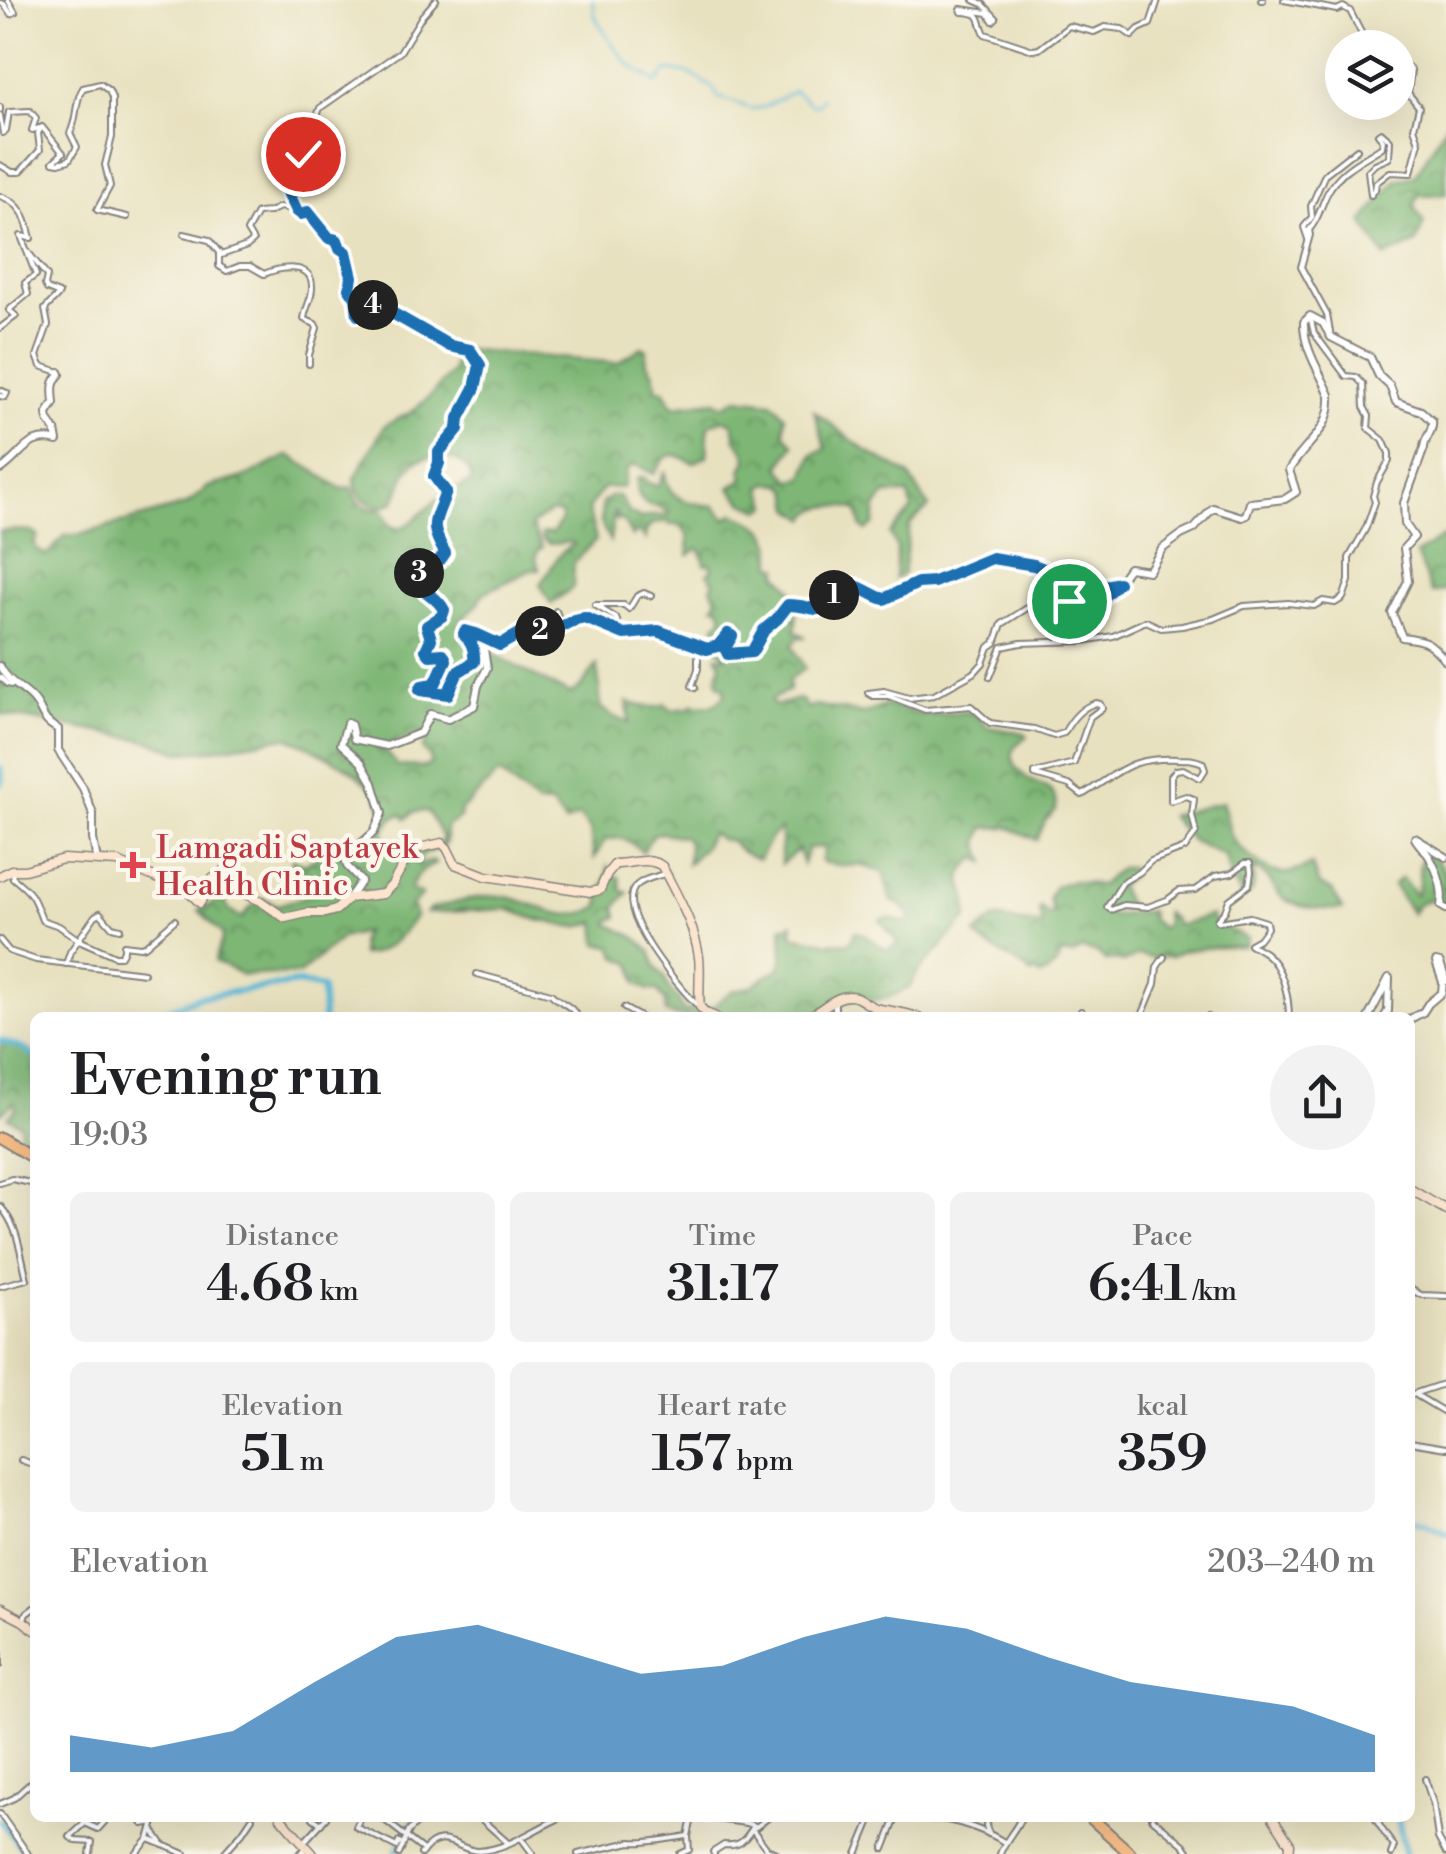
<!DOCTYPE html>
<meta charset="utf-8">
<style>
:root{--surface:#fff;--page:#f2f2f2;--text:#202124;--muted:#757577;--accent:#1f6fb2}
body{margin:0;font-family:"Libre Bodoni",serif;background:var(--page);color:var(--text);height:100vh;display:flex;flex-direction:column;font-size:38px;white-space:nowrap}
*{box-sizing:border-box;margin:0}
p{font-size:32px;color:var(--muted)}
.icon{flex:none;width:55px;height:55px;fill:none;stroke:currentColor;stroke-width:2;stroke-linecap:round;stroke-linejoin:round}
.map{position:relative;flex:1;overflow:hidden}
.panel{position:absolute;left:30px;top:1012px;width:1385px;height:810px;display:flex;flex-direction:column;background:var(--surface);border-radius:15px;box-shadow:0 10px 40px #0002}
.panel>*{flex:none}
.buttons{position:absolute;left:1325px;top:30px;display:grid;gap:20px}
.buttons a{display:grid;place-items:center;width:90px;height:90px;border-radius:50%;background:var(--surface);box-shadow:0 10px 40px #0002;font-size:50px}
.pin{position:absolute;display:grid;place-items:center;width:85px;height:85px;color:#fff;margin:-42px;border:5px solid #fff;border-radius:50%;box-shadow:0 2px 10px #0007}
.km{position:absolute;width:50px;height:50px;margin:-25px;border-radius:50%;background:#222;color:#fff;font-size:28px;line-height:50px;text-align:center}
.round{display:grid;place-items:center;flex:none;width:105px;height:105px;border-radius:52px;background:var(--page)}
.summary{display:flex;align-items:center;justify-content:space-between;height:170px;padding:0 40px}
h1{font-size:55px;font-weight:600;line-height:75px}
.metrics{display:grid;grid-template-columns:repeat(3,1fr);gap:15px;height:170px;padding:10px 40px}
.metrics div{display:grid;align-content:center;border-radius:15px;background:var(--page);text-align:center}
.metrics b{font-size:50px;font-weight:600}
.metrics small{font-size:28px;font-weight:400}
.metrics p{font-size:28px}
.chart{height:280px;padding:20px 40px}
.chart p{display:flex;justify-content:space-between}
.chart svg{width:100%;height:180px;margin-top:10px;fill:var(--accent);opacity:.7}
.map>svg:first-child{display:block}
</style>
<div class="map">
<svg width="1446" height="1854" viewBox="0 0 1446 1854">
<defs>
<pattern id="forest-crowns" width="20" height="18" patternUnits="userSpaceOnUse" patternTransform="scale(2.5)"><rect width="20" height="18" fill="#7db674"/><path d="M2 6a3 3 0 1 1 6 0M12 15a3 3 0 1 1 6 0" fill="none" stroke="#669460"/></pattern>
</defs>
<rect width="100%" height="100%" fill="#fbf7ec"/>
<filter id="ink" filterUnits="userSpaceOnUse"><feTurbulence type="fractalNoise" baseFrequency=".01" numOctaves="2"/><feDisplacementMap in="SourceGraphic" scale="20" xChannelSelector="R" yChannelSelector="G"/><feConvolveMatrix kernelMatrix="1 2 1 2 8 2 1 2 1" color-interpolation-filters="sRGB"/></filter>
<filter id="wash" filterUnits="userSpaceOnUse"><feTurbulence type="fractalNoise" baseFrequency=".0048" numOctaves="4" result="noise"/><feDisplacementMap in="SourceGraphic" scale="40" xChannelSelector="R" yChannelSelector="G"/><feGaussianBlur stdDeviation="2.25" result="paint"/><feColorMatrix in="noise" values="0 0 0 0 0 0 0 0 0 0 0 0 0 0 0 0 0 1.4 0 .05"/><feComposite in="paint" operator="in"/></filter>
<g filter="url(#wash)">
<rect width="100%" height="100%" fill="#e8e1bf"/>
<!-- forest -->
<g fill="url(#forest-crowns)" stroke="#506c58" stroke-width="2.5" fill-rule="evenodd">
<path d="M1446 124V194L1418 195 1414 207 1424 222 1416 243 1385 257 1363 222 1397 180 1415 176Z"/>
<path d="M642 347 647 350 646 361C653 370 657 377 656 389L664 390 673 406 716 401 724 406 737 398 772 402 785 416 784 432 794 445 780 466 790 480 803 478 813 454 826 449 814 411 865 450 909 475 929 507 910 524 903 574 895 578 897 548 890 534 912 509 908 494H885L876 508 874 524 866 531 861 526 858 510C841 505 816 502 807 519L792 508 789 490 783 484 767 483 762 488 769 505 761 510 744 503 730 488 744 478 741 471 747 460 745 452 736 439 733 424 724 419 710 424 708 432 707 456 693 463C671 450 667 452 654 474L634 464 627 469 623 488 604 487 588 509 596 540 574 562 573 587 551 604 540 584C552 570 556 552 574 545L573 542 549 544 542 539V534L553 533 560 522 562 514 551 512 531 525 542 548 538 550 536 558 539 570H531L483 593 478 604 458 623C469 647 545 681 570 694L581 687 597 665 601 708 612 716 629 723 627 702C639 705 655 711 665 704L671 710 689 708 693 704 697 706 714 705 724 696 725 688 719 685 717 679 721 664 717 656 726 657 718 648 702 646 716 631 715 626 723 616 719 606H714L717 599 711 587 714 582 708 574 712 568 711 564H705L702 554 698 548 689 555 688 535 680 524 670 525 668 521C656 524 645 521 646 539L637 531 632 537 623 520H616L617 515 614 512 610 541 601 523 602 503 611 496H619L629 513 636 515 639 519 655 515 664 516 669 514 661 507C642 506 636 497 637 478L644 477 648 483 658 486 665 471C666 500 689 504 715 506L726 519 734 514C764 526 773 529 773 565L779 567 778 574C799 594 799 605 795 631L806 637H798L792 646 805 668 789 680V690L771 700 774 706 798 699 803 701 807 709 815 705 864 714 889 704H896L906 711 923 715 968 712 976 714 988 727 1024 733 1027 736C1025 737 1015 746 1015 747 1007 762 1021 775 1032 781 1039 785 1048 786 1053 794 1058 800 1056 803 1056 810L1045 821 1037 840 1008 827 984 828 979 843 986 862 976 858 962 873 961 883 966 893 968 917 918 972 909 988 888 998 873 1000 858 997 843 1001 813 1017H679L666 1013 665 1002 657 990H649L637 983C632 964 637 965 617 957L612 946 598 944 596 922 578 927 570 926 538 920 507 909 426 913 430 909C448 905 483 894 500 896 539 900 561 929 600 906 599 890 608 882 608 867L612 874 620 878 621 890 628 893 616 906 618 917 610 921 609 924 635 937 651 952 656 968 664 976 669 989 679 1000 682 1010 686 1011 693 1008 707 1011 732 991 750 987 780 968 783 955 782 927 793 924 792 935 830 943 851 942 855 931 863 934 887 950 898 943 880 920 889 918 906 923 911 917 901 905 891 901 883 872 860 865 842 866 821 862 825 847 808 848 803 864 799 849 781 864V829L772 836 759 859C748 856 739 852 732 841L720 839 711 833 704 847 687 864 689 846 685 837 661 833 653 834 643 852C628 840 624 835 605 840L594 858 590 829 579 816 565 823 552 805 537 804 499 773 461 810 460 818 446 826V842L443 847 426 853 417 861 419 864 433 861 436 864C422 869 416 876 410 889L422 895 412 905 416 916C403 933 385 956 361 955L360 940 364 932 341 938 299 974 243 975 215 961 223 935 199 910 223 898 229 910 242 918 251 907 263 899 278 905 317 893 314 879 292 863V859L305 864 318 858 322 852C352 860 372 843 385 817L376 791 351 770 310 747 286 737 207 750 180 752 150 741 0 714V531C14 532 27 527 38 536L34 544 38 551 47 555 66 535H79L186 505 208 487 248 476 289 455 342 489 351 487C355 505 364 509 382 510L391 526 399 529 412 522 442 495 470 483 472 479C470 473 469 469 464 465 451 455 423 453 411 466 402 475 401 491 394 502L383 507 371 504 361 498 356 490 355 478 384 426 411 412 427 399 453 371 455 349 617 363ZM421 733 426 743 422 748 429 756 431 763 425 767 398 766 384 749 378 750 377 748ZM424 811 428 812 443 838 440 843 405 855C393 850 387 844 383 832L392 818 402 814 406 819 413 812Z"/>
<path d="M1446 535V590L1432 593 1416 554Z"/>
<path d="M1222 802C1227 815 1227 822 1230 833 1235 848 1265 871 1280 873 1291 875 1302 868 1312 865L1319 885 1332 890 1342 909C1324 910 1290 909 1278 893 1270 882 1269 875 1255 869L1253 871C1254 882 1256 895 1242 897L1229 873 1225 856 1192 841 1170 816Z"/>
<path d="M1432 855 1446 873V907L1435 898 1419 903 1412 914 1393 885 1401 878 1416 895C1422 884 1417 872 1421 860Z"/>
<path d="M1120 868H1131V875L1119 886 1128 905 1104 910 1110 916 1150 911 1151 919 1161 928 1166 925 1165 913 1174 920 1175 925C1190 926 1198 916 1211 916L1213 921 1247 939 1245 946 1204 948 1182 951 1171 957 1162 956 1157 959 1138 955 1124 962 1113 959 1106 961 1098 953 1082 949 1072 955 1062 954C1058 963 1050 973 1040 976L1034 971 1032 974C1015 957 990 952 975 935L994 918 1042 925 1039 909 1041 907 1047 914 1053 913 1049 898 1055 886 1072 881 1101 885Z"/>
<path d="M0 1040C15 1047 30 1046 35 1063V1139L32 1143 25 1141 20 1136 21 1125 8 1117 16 1109 14 1102 0 1114Z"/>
</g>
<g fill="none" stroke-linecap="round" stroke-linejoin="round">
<!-- stream -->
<path stroke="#58b8d6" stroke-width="2.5" d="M593 0 595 17 616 49 631 66 657 83 667 71 689 73 713 88 718 97 753 109 764 107 794 91 811 104 817 105 822 98"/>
<!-- canal -->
<g stroke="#58b8d6" stroke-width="5">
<path d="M0 1820 25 1854"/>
<path d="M396 1854 410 1825 419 1818"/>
</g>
<!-- river -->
<g stroke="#58b8d6" stroke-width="6">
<path d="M0 768 3 780 0 784"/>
<path d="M151 1018 198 997 298 983 322 988 323 1018"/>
<path d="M0 1040C15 1048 21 1045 35 1057"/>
<path d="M1410 1519 1424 1522 1446 1533"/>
<path d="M1398 1818 1405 1854"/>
</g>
</g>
</g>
<g filter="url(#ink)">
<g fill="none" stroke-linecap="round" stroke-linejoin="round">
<!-- minor casing -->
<g stroke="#85827d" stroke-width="8">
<g id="minor">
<path d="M974 0 983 4 996 18 993 21 988 13 961 9 962 12C984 13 977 18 985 34L1033 50 1039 49 1069 26 1094 32 1105 27 1122 29 1132 36 1139 29 1150 24 1158 0"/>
<path d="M1261 0H1263"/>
<path d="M1284 0 1337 10 1343 7 1350 11 1369 48"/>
<path d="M0 3 4 4 11 14 15 12 8 0"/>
<path d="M0 107V110"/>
<path d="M0 115 3 133 6 130 9 112 30 111 36 118 32 130 40 128"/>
<path d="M0 165 12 172H20L40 150 38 133 42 127 63 153 53 162 59 163 69 160 77 147 70 133C78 119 74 101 83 88L100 84 109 91 112 98V137L105 165 110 186 97 210 127 217"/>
<path d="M0 196C22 203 26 218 31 238L21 236 36 275 25 283 28 294 9 310 16 316 0 328"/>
<path d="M184 234 209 240 221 255 247 246 253 241 247 231 257 213 270 212 280 207 296 210 281 178 290 169 297 182 301 181 303 155 320 108 400 52 422 16 436 0"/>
<path d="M1308 239 1304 227 1312 217 1311 206 1325 174 1357 149"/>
<path d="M28 252 47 276 45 285 47 289 59 294 45 309 48 325 37 356 41 366 59 372"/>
<path d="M219 253V266L227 271 240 266H250L264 274C278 268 312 261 312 286 313 298 305 308 304 319L315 324 317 328 309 355V364"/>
<path d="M1330 332 1327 315 1301 267 1310 235 1309 230C1321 217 1321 201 1331 187 1344 167 1363 160 1382 147L1383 140 1378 134 1381 132 1390 140 1389 158 1375 164 1368 171 1371 195 1375 190 1376 183 1390 172 1411 173 1419 142 1414 128 1419 107 1408 93 1411 70 1398 58"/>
<path d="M0 390 7 393 5 397 0 396"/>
<path d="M1118 583 1100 599H1095V602L1083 601 1077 598 1052 606 1032 605 1002 624 995 643 989 647 983 663 974 673 934 695 909 698 884 691 868 693 873 696H888L925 710 971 706 990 723 1034 729 1054 736 1064 733C1071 720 1081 707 1096 703L1100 704 1102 708 1090 717 1074 763 1035 773V775L1069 785 1082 795C1122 771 1128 757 1179 759 1188 759 1194 759 1203 763L1205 770 1200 778 1183 769 1176 770 1171 776V801L1186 796 1194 799 1192 815 1196 833 1185 848 1151 861 1140 872 1123 882 1107 907 1111 910 1124 905 1148 907 1167 900 1179 891 1196 890 1215 876 1232 873 1245 863H1250L1251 872 1249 885 1229 900 1225 911 1217 920 1219 922 1250 917 1266 922 1267 928 1259 939 1250 944C1255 947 1260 950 1265 953 1283 967 1289 996 1289 1018"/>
<path d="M556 611 560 621 559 625"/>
<path d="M621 631 616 618 595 605H624L629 609 637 596 644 593 651 596"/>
<path d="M0 677 7 684 12 685"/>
<path d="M990 677 1002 647 1021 643 1083 641 1113 636 1146 621 1161 628 1182 626 1213 619 1244 606 1288 603 1314 606 1323 601 1335 603 1343 598 1349 581V558L1366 528 1375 502 1373 496 1377 482 1389 461V453L1383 440 1368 428 1369 416 1364 407 1363 384 1356 377 1346 376 1314 333 1310 316"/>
<path d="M695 688 692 686 698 669V647"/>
<path d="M12 872 13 878C33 894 33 896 42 920L59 926 79 940 115 956H121L124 950V945L140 947 145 946 175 920"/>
<path d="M664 874C655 877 642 879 635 887 615 912 678 986 696 1004"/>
<path d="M0 940 9 951 36 960 144 973"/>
<path d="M66 964 70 952 95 916 100 913 112 927 120 929"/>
<path d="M477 974 551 994C561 1004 572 1005 578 1018"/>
<path d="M624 1008 642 1018"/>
<path d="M1208 1017V1018"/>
<path d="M669 1018H674"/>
<path d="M835 1018V1000"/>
<path d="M1079 1018 1081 1011"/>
<path d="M1141 1018 1155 984 1157 967 1164 957"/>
<path d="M0 1183 12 1179 35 1184"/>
<path d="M0 1206C19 1227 20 1253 27 1279L0 1286"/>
<path d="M1410 1289 1421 1295 1446 1296"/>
<path d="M1410 1395 1446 1383"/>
<path d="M1416 1395 1446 1413"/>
<path d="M1410 1442 1446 1448"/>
<path d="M21 1460 35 1465"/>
<path d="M23 1621 26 1614 35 1607"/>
<path d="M0 1654V1665"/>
<path d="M1425 1779 1433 1803 1438 1838 1446 1853"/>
<path d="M0 1804 14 1798 35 1779"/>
<path d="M0 1814 28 1854"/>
<path d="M82 1818 85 1823 70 1837 76 1841 92 1842 90 1854"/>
<path d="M139 1818 143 1824 154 1822"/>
<path d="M313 1818 321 1824"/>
<path d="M360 1818 356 1827 397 1847 399 1842 403 1844"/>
<path d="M382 1818 423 1850"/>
<path d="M480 1818 508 1843"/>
<path d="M709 1818 746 1823 755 1826 752 1829 767 1849 778 1854"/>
<path d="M921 1818C931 1821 937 1818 947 1820 963 1823 991 1833 1004 1842"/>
<path d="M987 1818 986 1826 989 1834"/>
<path d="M1152 1818 1184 1845 1190 1854"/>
<path d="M1375 1818C1381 1828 1387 1838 1394 1846L1391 1854"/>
<path d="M85 1823 98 1829 108 1818"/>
<path d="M756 1827 768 1818"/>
<path d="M152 1829 163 1845"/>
<path d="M521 1838 533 1854"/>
<path d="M149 1839 185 1854"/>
<path d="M304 1842 326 1818"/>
<path d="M884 1849 896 1818"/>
<path d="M136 1854 149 1839 154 1822 163 1818"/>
<path d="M223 1854 242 1833 252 1818"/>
<path d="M299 1854 308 1847"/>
<path d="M399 1854 409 1831 422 1818"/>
<path d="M421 1854C442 1825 458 1851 478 1851 507 1850 534 1829 560 1818"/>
<path d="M578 1854 631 1842C643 1844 674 1838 688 1836L692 1818"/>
<path d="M680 1854 689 1850 688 1836"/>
<path d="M714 1854 713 1852 724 1845C739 1847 744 1841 752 1829"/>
<path d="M857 1854 872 1818"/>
<path d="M1000 1854C1005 1840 1015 1831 1021 1818"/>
<path d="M1203 1854H1206"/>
</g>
</g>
<!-- tertiary casing -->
<g stroke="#85827d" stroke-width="10">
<g id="tertiary">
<path d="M296 210 301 213 308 212 329 237 337 241 340 248 346 252 351 277 350 289 356 299 359 315 364 314 371 305 380 306 450 346 469 350C493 376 468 392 460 417 457 425 461 425 457 433 453 439 445 445 439 451 439 457 433 473 434 477 436 482 444 487 446 493 435 523 428 523 445 553L436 564 413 577V581L438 600 444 610 442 616 427 626 431 639 426 650 430 655 443 654C450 664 441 675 435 684L423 686 420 691 447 694 458 673 474 662 472 647 464 632 469 631 491 641"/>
<path d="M0 470C23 455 27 433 57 441L55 430 48 420 47 414 54 403C53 390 51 383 60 374L59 372"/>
<path d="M0 666C7 681 19 686 31 697 44 709 39 720 58 729V750L83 788 93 814V839L97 861"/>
<path d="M1446 857 1415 838C1419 846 1426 850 1430 858 1438 872 1444 891 1441 906L1446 909"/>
<path d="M349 898 361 881 347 866 345 858 374 832 382 813 373 783 361 762 341 744 347 723 351 725 354 739 387 746 420 733 430 714 448 719 474 706 478 686 487 668 483 643 503 645 531 628 551 632 575 620 585 618 624 634 658 631 667 636 707 649 720 644 728 635 732 637 726 645V653C731 656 746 655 752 652 758 641 780 606 793 604 804 604 814 614 825 607 833 603 831 593 838 587 850 576 872 595 883 600L918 583 929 584 939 581 950 574 979 565 992 559 1034 565 1086 586 1101 587 1118 583 1129 568 1149 571 1162 549 1181 535 1194 529 1213 508 1242 517 1246 515 1250 503 1285 499 1296 492 1289 470C1306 442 1332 430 1330 395 1320 372 1303 348 1304 322L1310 316 1323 323 1331 337 1370 357 1379 376 1390 386 1396 402 1421 411 1432 421C1434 431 1424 438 1424 448L1404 503 1405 524 1414 537 1404 548 1408 581 1392 613 1402 637C1427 640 1430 642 1446 661"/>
<path d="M1368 1018 1389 978 1388 1011 1384 1018"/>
<path d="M1410 1019 1423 1012 1428 1004 1442 992 1443 982 1436 962 1440 963 1446 981"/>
</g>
</g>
<!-- secondary casing -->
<g stroke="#85827d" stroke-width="11">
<g id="secondary">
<path d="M0 876 11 870H25L63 859 118 862 188 891 200 903 212 879 234 864 235 876 242 893 259 900 285 918 307 913H325L336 910 349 898 383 894 392 885 411 850 442 843 447 848 455 864 486 876 591 892 600 890 607 874 615 864C631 864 647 856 662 866 677 896 694 923 699 957 701 974 698 990 700 1007L706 1013 718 1018"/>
<path d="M808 1018C823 1009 840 990 858 998 866 1002 871 1008 880 1009 894 1012 906 1012 919 1018"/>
<path d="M1410 1189 1446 1210"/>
<path d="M0 1609 23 1621 35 1630"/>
<path d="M281 1818 313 1854"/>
<path d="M1273 1818 1290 1844 1289 1854"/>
</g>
</g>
<!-- trunk casing -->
<g stroke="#85827d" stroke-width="14">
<g id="trunk">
<path d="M0 1138 35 1159"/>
<path d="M1091 1818 1131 1854"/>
</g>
</g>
<!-- minor -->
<use href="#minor" stroke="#fff" stroke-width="4"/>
<!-- tertiary -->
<use href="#tertiary" stroke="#fff" stroke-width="6"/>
<!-- secondary -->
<use href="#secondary" stroke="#fce5cf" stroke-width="8"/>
<!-- trunk -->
<use href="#trunk" stroke="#f7bd88" stroke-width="10"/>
</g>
</g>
<g fill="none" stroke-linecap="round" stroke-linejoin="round" filter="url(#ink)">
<!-- route casing -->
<g stroke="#fff" stroke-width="20">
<path id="route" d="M303 154 301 181 297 182 288 169 281 178 297 211 301 214 308 212 329 238 337 240 340 248 346 252 352 277 350 289 356 298 358 315 364 314 371 305 380 306 450 346 470 350 480 365 475 388 459 418 458 429 439 452V463L434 476 446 492C435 523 428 523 445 553 437 567 422 568 412 578 421 591 437 596 444 610L442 616 427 626 431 639 426 650 430 655 443 654 446 660 435 684 422 686 420 690 448 694 458 672 474 662C475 652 472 641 464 634L465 631 476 634 500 645 530 628 551 632 575 620 585 618 624 634 658 631 707 649 718 646 728 634 732 636 725 648 728 654 752 652 764 630 777 619 788 605C819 605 820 622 838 587 855 579 869 595 884 599L918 583 934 582 992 558 1034 565 1086 586 1100 587 1118 583 1101 599 1095 598V602H1083L1078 598 1069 601"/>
</g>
<!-- route -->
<use href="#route" stroke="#1f6fb2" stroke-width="12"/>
</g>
<!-- markers -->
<path fill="#e0444e" stroke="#fbf7ec" stroke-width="4" d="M128 850h10v10h10v10h-10v10h-10v-10h-10v-10h10z"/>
<g text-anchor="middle" stroke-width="9" stroke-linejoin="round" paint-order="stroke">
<!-- health labels -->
<g font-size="32" fill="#be3a42" stroke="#fbf7ec" text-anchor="start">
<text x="156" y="858">Lamgadi Saptayek<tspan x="156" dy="37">Health Clinic</tspan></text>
</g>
</g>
</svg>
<div class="buttons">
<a><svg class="icon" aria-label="layers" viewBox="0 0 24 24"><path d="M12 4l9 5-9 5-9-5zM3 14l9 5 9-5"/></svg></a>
</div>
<div class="pin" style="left:1069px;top:601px;background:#1e9e55"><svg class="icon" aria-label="arrive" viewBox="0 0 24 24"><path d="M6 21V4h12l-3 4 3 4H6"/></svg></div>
<div class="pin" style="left:303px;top:154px;background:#d93025"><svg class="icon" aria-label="check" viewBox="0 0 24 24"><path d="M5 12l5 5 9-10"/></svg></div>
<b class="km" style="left:834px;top:595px">1</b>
<b class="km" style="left:540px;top:631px">2</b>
<b class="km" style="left:419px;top:573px">3</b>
<b class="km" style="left:373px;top:305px">4</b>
<section class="panel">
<div class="summary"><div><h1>Evening run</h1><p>19:03</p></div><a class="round"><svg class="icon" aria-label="share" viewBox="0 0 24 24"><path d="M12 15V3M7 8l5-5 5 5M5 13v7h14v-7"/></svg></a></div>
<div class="metrics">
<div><p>Distance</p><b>4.68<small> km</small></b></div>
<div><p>Time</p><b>31:17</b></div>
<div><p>Pace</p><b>6:41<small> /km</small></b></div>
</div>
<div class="metrics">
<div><p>Elevation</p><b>51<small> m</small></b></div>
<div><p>Heart rate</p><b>157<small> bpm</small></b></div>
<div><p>kcal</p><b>359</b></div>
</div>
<div class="chart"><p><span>Elevation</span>203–240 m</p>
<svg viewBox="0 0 160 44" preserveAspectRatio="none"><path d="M0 44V35L10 38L20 34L30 22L40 11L50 8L60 14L70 20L80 18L90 11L100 6L110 9L120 16L130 22L140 25L150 28L160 35V44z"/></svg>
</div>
</section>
</div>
